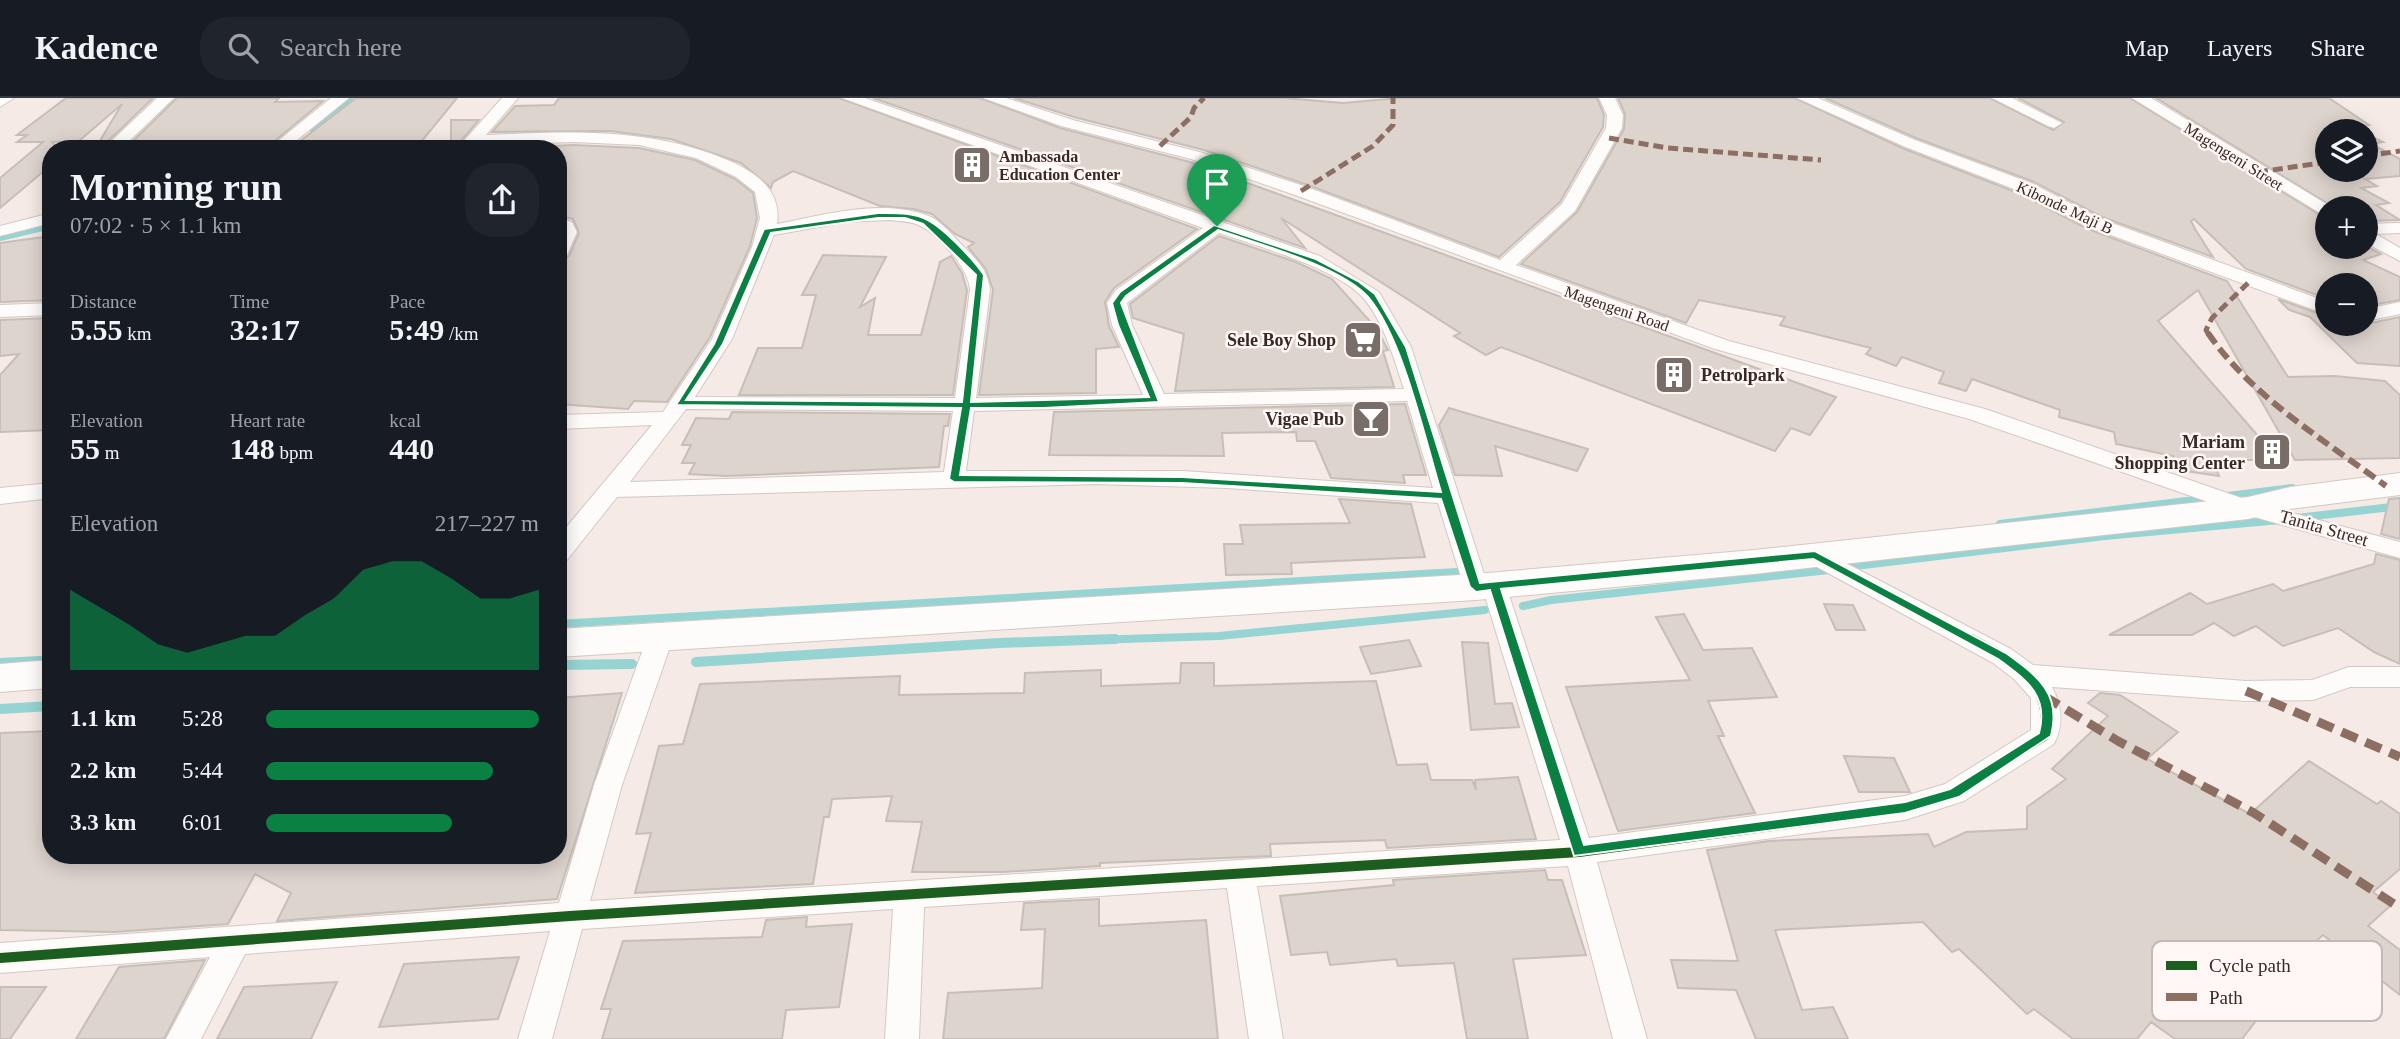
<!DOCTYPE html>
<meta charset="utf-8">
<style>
:root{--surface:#171b24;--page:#20242c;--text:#f1f3f6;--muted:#9ea1a6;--line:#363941;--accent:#0b8043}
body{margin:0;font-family:Georgia,serif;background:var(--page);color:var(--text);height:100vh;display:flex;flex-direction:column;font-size:26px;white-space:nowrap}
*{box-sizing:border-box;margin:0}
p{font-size:23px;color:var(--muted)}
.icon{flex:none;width:38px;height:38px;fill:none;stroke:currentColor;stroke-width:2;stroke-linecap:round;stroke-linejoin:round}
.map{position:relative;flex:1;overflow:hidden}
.details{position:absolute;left:42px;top:42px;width:525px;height:724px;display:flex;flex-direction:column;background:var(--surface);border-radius:28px;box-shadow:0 4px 18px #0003}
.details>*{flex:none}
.controls{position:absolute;left:2315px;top:21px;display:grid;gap:14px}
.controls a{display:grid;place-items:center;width:63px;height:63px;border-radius:50%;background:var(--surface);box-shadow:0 4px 18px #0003;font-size:35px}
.pin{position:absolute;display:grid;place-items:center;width:60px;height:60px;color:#fff;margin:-72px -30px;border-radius:50% 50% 50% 0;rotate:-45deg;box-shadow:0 0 7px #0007}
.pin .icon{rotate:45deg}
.round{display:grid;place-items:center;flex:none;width:74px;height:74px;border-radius:28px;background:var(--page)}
.head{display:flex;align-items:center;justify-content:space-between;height:119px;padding:0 28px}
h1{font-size:38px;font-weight:800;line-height:52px}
.figures{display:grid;grid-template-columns:repeat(3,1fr);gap:10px;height:119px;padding:7px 28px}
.figures div{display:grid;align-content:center}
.figures b{font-size:30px;font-weight:800}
.figures small{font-size:19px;font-weight:400}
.figures p{font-size:19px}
.chart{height:196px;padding:14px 28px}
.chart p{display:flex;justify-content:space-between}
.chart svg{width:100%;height:126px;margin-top:7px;fill:var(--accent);opacity:.7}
ul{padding:0 28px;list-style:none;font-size:23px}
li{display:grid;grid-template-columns:112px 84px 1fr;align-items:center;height:52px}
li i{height:18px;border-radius:9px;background:var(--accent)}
header{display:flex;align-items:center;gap:42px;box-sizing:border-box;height:98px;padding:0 35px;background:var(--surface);border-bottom:2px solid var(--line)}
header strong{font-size:33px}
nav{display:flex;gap:38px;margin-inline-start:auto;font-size:24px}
.search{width:490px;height:63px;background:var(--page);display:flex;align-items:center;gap:18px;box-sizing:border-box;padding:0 24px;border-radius:28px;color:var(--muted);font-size:26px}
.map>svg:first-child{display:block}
</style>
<header>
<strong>Kadence</strong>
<div class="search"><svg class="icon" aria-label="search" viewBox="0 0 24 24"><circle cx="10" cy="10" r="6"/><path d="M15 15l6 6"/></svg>Search here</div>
<nav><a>Map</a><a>Layers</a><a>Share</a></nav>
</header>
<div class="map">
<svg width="2400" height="941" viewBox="0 0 2400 941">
<rect width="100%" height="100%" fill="#f5eae5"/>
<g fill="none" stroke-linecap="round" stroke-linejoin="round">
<!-- stream-far2 -->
<g stroke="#95d4d3" stroke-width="6">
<path d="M313 34 350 0"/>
<path d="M0 140 51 128"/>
</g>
<!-- stream-far1 -->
<g stroke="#95d4d3" stroke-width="8">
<path d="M2297 420 2400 408"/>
<path d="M2000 426 2292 390"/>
<path d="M1847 469 2105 438 2280 422"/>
<path d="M1523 508 1551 502 1829 472"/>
<path d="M558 526 1457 474"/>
<path d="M1060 543 1219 538 1485 512"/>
</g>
<!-- stream -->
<g stroke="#95d4d3" stroke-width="10">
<path d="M696 564 999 545 1115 541"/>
<path d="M0 565 40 563"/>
<path d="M558 567 632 566"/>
<path d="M0 611 51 608"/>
</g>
</g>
<!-- building -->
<g fill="#ddd4cd" stroke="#c7bfb7" stroke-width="2">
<path d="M66 0H153L100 51H95L122 6 79 43 52 44 58 51H51V67L0 110V80L43 44H17L27 37H17Z"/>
<path d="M177 0H279L275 4 323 3 265 51H125Z"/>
<path d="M356 0H457L421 44H411L405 51H290Z"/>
<path d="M559 0H839L1197 131 1114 190 1105 204 1109 228 1119 249 1096 251V295L979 297 993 192 986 171 968 149 974 145 955 136 932 116 913 111 880 108 793 73 773 84 771 90 741 65 671 41 610 33 492 34 515 8 554 7Z"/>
<path d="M873 0H980L1060 30 1190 64 1836 299 1810 337 1791 330 1775 353 1501 249 1486 257 1454 238 1460 235 1281 120 1305 150Z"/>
<path d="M1014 0H1284L1343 5 1400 0H1597L1604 17 1603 29 1560 104 1499 159 1308 87 1204 52 1074 19Z"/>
<path d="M1618 0H1795L1902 50 2018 95 2088 131 2227 183 2288 279 2335 278 2385 283 2400 297V360L2295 362 2198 192 2158 223 2279 362H2212L2219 378 2179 372 2173 358 2116 346 2114 334 2059 319 2060 312 1972 281 1966 293 1939 285 1944 274 1902 259 1896 268 1866 256 1871 250 1780 227 1785 219 1699 202 1686 225 1521 166 1577 114 1624 31 1625 16Z"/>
<path d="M1825 0H1990L2053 32 2064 24 2018 0H2130L2328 122V149L2366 148 2381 156 2363 162 2400 179V202L2366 208V187H2328V201L2246 171 2194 121 2191 123 2195 131 2213 159 2102 119 2032 83 1916 40Z"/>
<path d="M2156 0H2329L2369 27 2353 29 2361 33H2328V72H2366V36L2383 44 2371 46 2400 61V78L2365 81 2377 88 2361 90 2389 105 2376 107 2400 122 2366 123V110H2335Z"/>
<path d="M451 22H479L460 44H451Z"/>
<path d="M574 47 639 50 695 62 735 81 753 95 757 120 750 148 710 239 667 304 634 303 628 311 558 306V164L569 158 579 135 573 121 558 118V51H484Z"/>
<path d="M51 138V202L0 204V145Z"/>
<path d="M1219 138 1296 164 1332 181 1377 231 1388 252 1383 253 1394 289 1175 293 1184 236 1133 220 1130 206Z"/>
<path d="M823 157 886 159 860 209 875 200 868 237H921L940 164 951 158 962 175 967 192 953 297H739L758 250H802L816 197H802Z"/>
<path d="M2278 201 2328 219V226H2366L2400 219V268L2357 265 2310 219 2289 212Z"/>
<path d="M51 220V332L0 334V277L19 256 0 258V222Z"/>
<path d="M1405 306 1426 377H1403L1405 385 1331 380 1315 343H1297L1296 334 1222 335 1224 358 1049 357 1054 314Z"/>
<path d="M1449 310 1571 346 1588 351 1577 373 1495 348 1502 378 1455 377 1439 327Z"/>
<path d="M732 314 950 316 948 328H944L939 369 726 378 689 376 695 365H682L691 347H682L696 320 729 321Z"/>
<path d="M2400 400V441L2381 436 2389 401Z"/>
<path d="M1339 401 1411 406 1425 459 1291 465 1292 476 1226 477 1224 446H1243L1240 427 1350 425Z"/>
<path d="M2376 456 2400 462V566L2374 554 2338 530 2283 548 2256 528 2234 538 2214 525 2192 537H2109L2190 495 2207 506 2273 486 2283 493 2374 466Z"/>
<path d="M1824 506 1853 507 1865 532H1836Z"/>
<path d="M1684 516 1703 552 1752 550 1777 599 1708 603 1724 638H1718L1755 715 1618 733 1566 589 1690 582 1656 519Z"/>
<path d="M1409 542 1421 568 1371 576 1360 549Z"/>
<path d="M1462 544 1488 545 1495 606 1512 605 1519 629 1471 632Z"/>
<path d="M1181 565H1214V588L1376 583 1397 667 1427 666 1431 682H1472L1476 692 1475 682 1518 679 1536 741 1387 750 1385 742 1270 746 1271 758 1100 765V768L1002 774H912L922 724 886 723 892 698 832 701 829 719H824L813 786 635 795 651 735 636 736 659 648 683 646 700 586 900 578 899 597 1024 595 1025 575 1101 572V588L1180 585Z"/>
<path d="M622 595 557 801 277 823 291 795 255 776 228 826 114 834 0 832V635L51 633V758H558V600Z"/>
<path d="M2100 595 2120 597 2178 634 2147 661 2250 716 2309 663 2377 706 2381 703 2400 716V771L2373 794 2391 807 2368 828 2400 852V897L2323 837 2262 891 2274 899 2242 941H2175L2151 924 2137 941H2073L2034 911 2027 916 1959 851 1952 854 1923 824 1775 832 1802 912 1833 909 1848 941H1756L1736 892 1678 890 1671 862 1738 863 1707 752 1769 743 1928 736 1934 749 1966 734 2027 731V709L2066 681 2052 671 2108 618 2088 605Z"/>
<path d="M1844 658 1894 660 1910 694H1859Z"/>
<path d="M1545 772 1548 782H1562L1586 857 1513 861 1528 941H1467L1454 865 1398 868 1396 861 1330 867 1327 854 1291 857 1280 798 1394 787 1393 782Z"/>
<path d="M1099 801V828L1206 822 1218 941H943L948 895 1042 890 1045 831 1021 832 1024 805Z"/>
<path d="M807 819 806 829 852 826 839 909 786 912 782 941H602L611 911H601L623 843 762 839 766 822Z"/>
<path d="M519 859 498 921 379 929 404 866Z"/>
<path d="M205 862 164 941H76L119 869Z"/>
<path d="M337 884 311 941H217L244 889Z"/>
<path d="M0 889H46L10 941H0Z"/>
</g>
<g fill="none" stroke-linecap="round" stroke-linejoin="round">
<!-- street casing -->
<g stroke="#d3c8c3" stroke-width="2">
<g id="street">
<path d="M0 0H14L0 9Z"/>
<path d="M157 0H174L121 51H103Z"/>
<path d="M331 0H349L286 51H268Z"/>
<path d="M502 0H518L486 37C570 33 652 29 730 63 757 75 782 93 777 126 824 117 884 99 931 119 943 125 953 138 963 148 976 161 988 172 990 192L976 300 1143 297 1112 227 1107 205 1116 192 1203 130 842 0H865L1320 158 1379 194 1411 249 1486 482H1503L1506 488 1589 740 1905 698 1945 686 2031 632V600L2014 581 1993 565 1806 463 1803 457 1806 451 1815 449 2011 551 2033 567 2246 583 2312 582 2349 569H2400V589H2350L2313 602 2246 603 2052 589C2062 608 2064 626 2054 646L1964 703 1905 722 1597 764 1647 941H1613L1568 768 1257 788 1283 941H1249L1227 790 924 809 919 941H885L893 811 582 831 552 941H518L550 833 245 856 201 941H166L210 859 0 875V845L559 805 594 687 647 540 651 533 660 531 669 533 673 540 622 687 590 803 1560 742 1484 495H1467L1464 489 1438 405 1227 390 1095 386 617 399 567 462 558 464V439L652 327 558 331V317L663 314 712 241 752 149 760 120 755 94 736 79 696 60 639 47 574 44 478 47 474 51H462V45ZM889 122C898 123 908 123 916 126 937 134 969 170 970 192L955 300 695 299 732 241 774 137 847 124ZM1219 135C1257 148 1340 171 1365 202 1385 227 1394 261 1404 291L1164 296 1132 227 1127 205ZM1407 303 1433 390 1183 373H966L974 313ZM686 311 953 313 944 374 630 384Z"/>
<path d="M983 0H1006L1073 22 1203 55 1307 89 1500 162 1562 106 1606 30 1607 17 1599 0H1615L1623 17 1622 30 1575 113 1516 167 1729 243 1985 311 2256 405 2400 444V460L2240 415 1969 321 1715 251 1295 97 1191 61 1061 28Z"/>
<path d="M1797 0H1818L1915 42 2031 85 2101 121 2328 204V217L2089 129 2019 93 1903 48Z"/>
<path d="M1992 0H2012L2062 25 2054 30 2048 28Z"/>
<path d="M2132 0H2151L2333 110H2328V120Z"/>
<path d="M51 115V125L0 138V128Z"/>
<path d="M558 120 572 124 577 134 567 157 558 162Z"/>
<path d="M2400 125V135L2376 136 2400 150V163L2366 145V126Z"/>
<path d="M2400 204V216L2366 223V211Z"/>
<path d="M51 205V217L0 219V207Z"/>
<path d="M51 385V400L0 406V390Z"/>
</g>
</g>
<!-- secondary casing -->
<g stroke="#d3c8c3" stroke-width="2">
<g id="secondary">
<path d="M2400 375V397L2290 411 2248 421 1754 476 1476 502 558 559V531L1476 476 1754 452 2248 399 2290 389Z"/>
<path d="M51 562V590L0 594V566Z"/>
</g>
</g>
<!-- street -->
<use href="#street" fill="#fefcfb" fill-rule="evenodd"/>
<!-- secondary -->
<use href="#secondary" fill="#fefcfb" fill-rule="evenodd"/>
<!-- quiet-far2 -->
<g stroke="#8d6e63" stroke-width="5" stroke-dasharray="10 5" stroke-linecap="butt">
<path d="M1609 40 1668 50 1821 62"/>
<path d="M1160 48 1191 19 1194 10 1204 0"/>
<path d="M2366 58 2400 53"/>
<path d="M2258 74 2328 64"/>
<path d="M1301 93 1373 48 1393 27V0"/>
<path d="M2209 237 2206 232 2212 220 2248 185"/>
</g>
<!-- quiet-far1 -->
<path stroke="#8d6e63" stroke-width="6" stroke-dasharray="13 6" stroke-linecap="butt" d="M2208 235C2252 299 2324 342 2386 388"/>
<!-- quiet -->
<g stroke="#8d6e63" stroke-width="9" stroke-dasharray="17 9" stroke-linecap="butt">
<path d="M2246 593 2400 659"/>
<path d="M2044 598 2118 643 2254 715 2400 810"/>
</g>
<!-- cycleway-far1 casing -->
<g stroke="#fef7f5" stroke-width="12">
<path id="cycleway-far1" d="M1815 457 1974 543"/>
</g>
<!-- cycleway casing -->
<g stroke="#fef7f5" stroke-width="15">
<path id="cycleway" d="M0 860 570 818 1579 754 1905 710 1954 695 2044 638C2055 583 2013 564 1971 541"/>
</g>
<!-- cycleway-far1 -->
<use href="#cycleway-far1" stroke="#1b5e20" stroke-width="8"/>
<!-- cycleway -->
<use href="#cycleway" stroke="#1b5e20" stroke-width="10"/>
</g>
<!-- route -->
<path fill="#0b8043" stroke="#fff" stroke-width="2" fill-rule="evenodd" d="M878 115C895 115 913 114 928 122 945 131 974 162 984 177L971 304 1149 299 1118 227 1112 205 1120 194 1214 127 1316 161 1358 183 1375 196 1406 249 1480 485 1815 453 2006 555C2038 578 2062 596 2051 638L1959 699 1905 715 1574 758 1490 492 1476 494 1470 489 1441 401 1182 385 954 384 949 381 961 310 676 307 714 246 764 131ZM878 120H905L923 126 976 177 962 304 686 302 723 246 771 135ZM1218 132C1258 146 1340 168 1368 199 1403 240 1425 341 1441 394L1182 379 960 377 971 310H1044L1159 304 1121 205 1126 198ZM1813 461 1998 561C2026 582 2049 597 2039 635L1950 691 1905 704 1584 747 1501 491Z"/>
<!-- icons -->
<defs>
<g id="building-square" transform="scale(2.0125)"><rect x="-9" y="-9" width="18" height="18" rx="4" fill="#796d68" stroke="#fef7f5"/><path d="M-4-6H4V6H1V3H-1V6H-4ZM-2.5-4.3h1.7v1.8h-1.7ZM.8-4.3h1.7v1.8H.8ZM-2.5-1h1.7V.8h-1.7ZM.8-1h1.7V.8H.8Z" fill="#fff"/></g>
<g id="supermarket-square" transform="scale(2.0125)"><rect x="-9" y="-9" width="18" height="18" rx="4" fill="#796d68" stroke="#fef7f5"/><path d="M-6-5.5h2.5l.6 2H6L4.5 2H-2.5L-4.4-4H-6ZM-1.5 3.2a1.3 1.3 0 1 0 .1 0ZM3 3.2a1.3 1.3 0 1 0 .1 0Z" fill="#fff"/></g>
<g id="bar-square" transform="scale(2.0125)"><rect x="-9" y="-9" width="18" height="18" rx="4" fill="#796d68" stroke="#fef7f5"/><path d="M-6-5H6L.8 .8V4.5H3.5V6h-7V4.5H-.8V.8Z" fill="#fff"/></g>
</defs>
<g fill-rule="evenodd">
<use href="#building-square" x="972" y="67"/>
<use href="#supermarket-square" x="1363" y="242"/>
<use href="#building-square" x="1674" y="277"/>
<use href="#bar-square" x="1371" y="321"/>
<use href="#building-square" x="2272" y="354"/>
</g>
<g text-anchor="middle" stroke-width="5" stroke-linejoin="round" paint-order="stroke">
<!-- far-poi labels -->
<g font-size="16" font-weight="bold" fill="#362a25" stroke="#fef7f5" text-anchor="start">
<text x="999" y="64">Ambassada<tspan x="999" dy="18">Education Center</tspan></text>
</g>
<!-- far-street labels -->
<g font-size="16" fill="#362a25" stroke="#fef7f5">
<text transform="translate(2234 58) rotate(32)" y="6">Magengeni Street</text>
<text transform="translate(2065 109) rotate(25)" y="6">Kibonde Maji B</text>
<text transform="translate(1617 210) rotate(19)" y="6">Magengeni Road</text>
</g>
<!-- poi labels -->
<g font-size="18" font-weight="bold" fill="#362a25" stroke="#fef7f5" text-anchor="end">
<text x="1336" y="248">Sele Boy Shop</text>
<text x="1701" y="283" text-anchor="start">Petrolpark</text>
<text x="1344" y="327">Vigae Pub</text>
<text x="2245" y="350">Mariam<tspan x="2245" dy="21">Shopping Center</tspan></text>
</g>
<!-- street labels -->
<g font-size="18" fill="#362a25" stroke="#fef7f5">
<text transform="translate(2324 430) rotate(16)" y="6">Tanita Street</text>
</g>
</g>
<!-- legend -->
<rect x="2152" y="843" width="230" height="80" rx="10" fill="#fef7f5" stroke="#c2bab7" stroke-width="2"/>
<rect x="2166" y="863" width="31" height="9" fill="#1b5e20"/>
<rect x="2166" y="895" width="31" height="8" fill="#8d6e63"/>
<g font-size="19" fill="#362a25">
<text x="2209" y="874">Cycle path</text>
<text x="2209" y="906">Path</text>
</g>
</svg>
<div class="controls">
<a><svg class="icon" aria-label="layers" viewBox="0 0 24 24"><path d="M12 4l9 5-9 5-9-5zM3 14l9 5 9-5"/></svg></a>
<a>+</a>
<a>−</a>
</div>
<div class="pin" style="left:1217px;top:128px;background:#1e9e55"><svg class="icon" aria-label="arrive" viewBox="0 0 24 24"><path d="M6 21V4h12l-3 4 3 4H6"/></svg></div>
<section class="details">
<div class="head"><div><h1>Morning run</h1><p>07:02 · 5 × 1.1 km</p></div><a class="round"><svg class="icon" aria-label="share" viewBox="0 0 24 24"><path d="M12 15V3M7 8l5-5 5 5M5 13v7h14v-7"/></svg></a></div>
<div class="figures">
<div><p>Distance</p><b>5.55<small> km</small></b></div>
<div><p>Time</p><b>32:17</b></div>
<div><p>Pace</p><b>5:49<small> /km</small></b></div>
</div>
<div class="figures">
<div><p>Elevation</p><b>55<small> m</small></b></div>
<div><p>Heart rate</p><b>148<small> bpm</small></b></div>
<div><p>kcal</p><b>440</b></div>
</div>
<div class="chart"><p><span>Elevation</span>217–227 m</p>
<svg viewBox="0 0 160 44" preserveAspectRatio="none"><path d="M0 44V16L10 22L20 28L30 35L40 38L50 35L60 32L70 32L80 25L90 19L100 9L110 6L120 6L130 12L140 19L150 19L160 16V44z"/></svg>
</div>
<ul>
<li><b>1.1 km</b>5:28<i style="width:100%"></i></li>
<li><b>2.2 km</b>5:44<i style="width:83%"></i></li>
<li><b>3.3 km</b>6:01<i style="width:68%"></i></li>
</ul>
</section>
</div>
